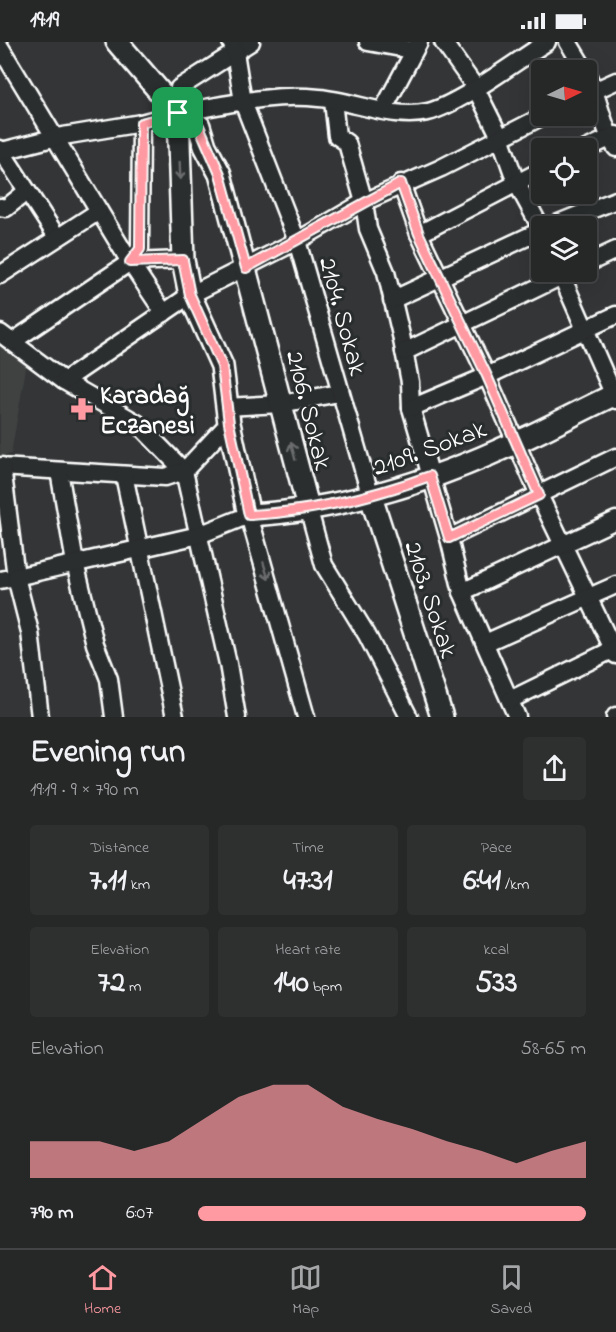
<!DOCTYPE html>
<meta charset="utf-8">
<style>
:root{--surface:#262828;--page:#2e3030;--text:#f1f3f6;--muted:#a4a6a8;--line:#424445;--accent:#ff9aa2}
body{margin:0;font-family:"Indie Flower",sans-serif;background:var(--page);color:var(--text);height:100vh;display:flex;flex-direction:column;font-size:22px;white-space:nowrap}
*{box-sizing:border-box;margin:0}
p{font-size:20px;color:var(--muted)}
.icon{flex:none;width:33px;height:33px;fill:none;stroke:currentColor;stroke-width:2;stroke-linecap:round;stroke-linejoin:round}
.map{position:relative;height:675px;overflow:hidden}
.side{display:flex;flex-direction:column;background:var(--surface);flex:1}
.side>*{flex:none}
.needle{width:39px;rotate:85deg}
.fabs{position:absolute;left:531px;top:18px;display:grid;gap:12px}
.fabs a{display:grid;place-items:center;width:66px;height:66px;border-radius:6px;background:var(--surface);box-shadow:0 6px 24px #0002,0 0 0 2px var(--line);font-size:30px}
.pin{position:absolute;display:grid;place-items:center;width:51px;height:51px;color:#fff;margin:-26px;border-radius:12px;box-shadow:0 3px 9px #0006}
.round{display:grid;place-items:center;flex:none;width:63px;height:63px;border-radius:6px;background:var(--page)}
.head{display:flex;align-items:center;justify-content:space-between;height:102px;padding:0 30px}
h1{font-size:33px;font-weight:700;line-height:45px}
.stats{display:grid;grid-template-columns:repeat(3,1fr);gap:9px;height:102px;padding:6px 30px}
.stats div{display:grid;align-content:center;border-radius:6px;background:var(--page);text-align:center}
.stats b{font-size:30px;font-weight:700}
.stats small{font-size:16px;font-weight:400}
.stats p{font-size:16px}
.chart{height:168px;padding:12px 30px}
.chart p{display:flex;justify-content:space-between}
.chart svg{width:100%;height:108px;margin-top:6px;fill:var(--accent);opacity:.7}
ul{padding:0 30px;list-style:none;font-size:20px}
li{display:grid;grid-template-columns:96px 72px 1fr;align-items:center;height:45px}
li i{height:15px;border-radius:8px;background:var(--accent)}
.status{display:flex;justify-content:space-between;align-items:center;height:42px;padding:0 30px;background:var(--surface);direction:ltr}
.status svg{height:16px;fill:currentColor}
.tab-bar{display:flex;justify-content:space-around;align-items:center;height:84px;border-top:2px solid var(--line);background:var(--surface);font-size:16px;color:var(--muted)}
.tab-bar a{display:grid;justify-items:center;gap:3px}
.tab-bar .on{color:var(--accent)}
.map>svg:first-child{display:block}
</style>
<div class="status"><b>19:19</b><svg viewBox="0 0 49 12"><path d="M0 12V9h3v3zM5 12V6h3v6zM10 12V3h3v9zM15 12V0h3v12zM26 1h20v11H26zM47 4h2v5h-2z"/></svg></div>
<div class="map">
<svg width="616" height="675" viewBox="0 0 616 675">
<rect width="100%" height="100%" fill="#333536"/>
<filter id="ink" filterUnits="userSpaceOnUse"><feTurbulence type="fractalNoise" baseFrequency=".0167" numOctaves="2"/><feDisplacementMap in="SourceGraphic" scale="12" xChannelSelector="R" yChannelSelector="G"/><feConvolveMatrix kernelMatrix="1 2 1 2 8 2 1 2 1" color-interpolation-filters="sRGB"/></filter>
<g filter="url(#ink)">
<!-- built -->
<path fill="#404243" d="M0 298 27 320 11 412 0 414Z"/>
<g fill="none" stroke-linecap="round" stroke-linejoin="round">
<!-- minor casing -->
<g stroke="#fff" stroke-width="21">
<g id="minor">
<path d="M368 0 412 8"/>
<path d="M443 0 475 45 500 95 516 140 542 188"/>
<path d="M568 0 585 28"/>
<path d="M0 5 130 220 183 218"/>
<path d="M586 31C600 55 601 84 616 106"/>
<path d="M587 52 616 39"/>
<path d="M333 59 337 94 347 101 364 160 368 187 386 230 401 293 410 340 411 366 449 496 462 550 517 675"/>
<path d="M383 68 419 0"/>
<path d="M178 71C225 63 272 51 319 56 354 59 393 78 428 70 460 62 516 19 547 0"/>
<path d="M0 107 57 195"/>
<path d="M586 107 616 93"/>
<path d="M2 109 57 95 141 81 178 71 179 46 251 0"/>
<path d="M401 141 419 192 487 334 539 453 616 613"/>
<path d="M0 165 6 166 26 150"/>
<path d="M551 184 616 158"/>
<path d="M419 192 542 128"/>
<path d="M130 220 164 271"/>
<path d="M586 222 616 208"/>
<path d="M560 230 616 358"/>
<path d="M0 233 99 169"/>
<path d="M392 258 542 188"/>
<path d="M0 291 64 339 137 381 184 429 229 381"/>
<path d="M12 300 130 220 140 207 141 81"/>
<path d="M404 310 570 230"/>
<path d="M64 339 190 253 297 199 243 60 235 10 231 0"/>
<path d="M226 365 281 362 339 351"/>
<path d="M411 366 487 334 616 273"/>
<path d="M0 425 165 435 184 429 228 622 237 675"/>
<path d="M59 429 75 521 95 602 109 637 114 675"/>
<path d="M124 433 175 675"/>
<path d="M371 455 297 199 364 160 441 126 543 74"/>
<path d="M308 465 324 523 367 593 409 675"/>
<path d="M449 496 616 415"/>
<path d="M0 538 16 535 2 424"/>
<path d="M462 550 616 478"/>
<path d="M485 601 616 543"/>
<path d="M510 658 616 606"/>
<path d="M40 675 30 590 16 535 199 493 249 473 306 675"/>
<path d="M615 675 616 674"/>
</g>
</g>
<!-- major casing -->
<g stroke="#fff" stroke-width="26">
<g id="major">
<path d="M117 0 178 71 199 84 205 104 220 132 308 465"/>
<path d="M178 71 183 218 190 253 222 324 229 381 249 473C341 468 434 439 517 400 551 385 583 367 616 352"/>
<path d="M371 455 442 675"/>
</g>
</g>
<!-- minor -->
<use href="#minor" stroke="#2a2d2e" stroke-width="16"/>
<!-- major -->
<use href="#major" stroke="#2a2d2e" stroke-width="21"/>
</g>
<!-- one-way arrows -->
<defs><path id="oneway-shaft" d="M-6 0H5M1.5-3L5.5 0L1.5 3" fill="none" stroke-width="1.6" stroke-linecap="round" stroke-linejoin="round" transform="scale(1.5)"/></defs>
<g stroke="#6a6c6d">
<use href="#oneway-shaft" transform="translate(180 129) rotate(88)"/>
<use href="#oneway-shaft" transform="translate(293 409) rotate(-105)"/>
<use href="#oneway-shaft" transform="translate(266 529) rotate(73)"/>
</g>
</g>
<g fill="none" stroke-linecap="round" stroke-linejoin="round" filter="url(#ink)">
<!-- route casing -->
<g stroke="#fff" stroke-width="12">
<path id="route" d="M178 71 199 84 220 132 246 226 401 141 419 192 487 334 539 453 449 496 430 434C372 455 312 470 249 473L229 381 222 324 190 253 183 218 130 220 140 207 141 81Z"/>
</g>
<!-- route -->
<use href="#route" stroke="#ff9aa2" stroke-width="8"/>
</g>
<!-- icons -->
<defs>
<g id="pharmacy-bare" transform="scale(1.8)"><path d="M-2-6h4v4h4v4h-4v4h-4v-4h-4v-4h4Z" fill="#ff9aa2" stroke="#2a2d2e" stroke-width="2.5" paint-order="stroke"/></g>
</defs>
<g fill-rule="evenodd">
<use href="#pharmacy-bare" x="82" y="367"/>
</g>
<g text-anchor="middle" stroke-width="6" stroke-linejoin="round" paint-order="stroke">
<!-- street labels -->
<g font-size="26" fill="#fff" stroke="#2a2d2e">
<text transform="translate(344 274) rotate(75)" y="9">2104. Sokak</text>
<text transform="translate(310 368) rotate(76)" y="9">2106. Sokak</text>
<text transform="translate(429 405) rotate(-20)" y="9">2109. Sokak</text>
<text transform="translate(432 557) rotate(72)" y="9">2103. Sokak</text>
</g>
<!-- poi labels -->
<g font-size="26" font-weight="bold" fill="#fff" stroke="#2a2d2e" text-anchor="start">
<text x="100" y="361">Karadağ<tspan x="100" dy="30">Eczanesi</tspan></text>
</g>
</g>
</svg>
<div class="fabs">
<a><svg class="needle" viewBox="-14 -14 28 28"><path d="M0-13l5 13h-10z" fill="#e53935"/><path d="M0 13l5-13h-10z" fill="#a4a6a8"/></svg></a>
<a><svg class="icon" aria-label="locate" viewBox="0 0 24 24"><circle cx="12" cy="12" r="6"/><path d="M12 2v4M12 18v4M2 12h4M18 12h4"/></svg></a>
<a><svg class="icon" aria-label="layers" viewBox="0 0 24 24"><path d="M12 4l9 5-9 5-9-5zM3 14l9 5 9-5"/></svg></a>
</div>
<div class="pin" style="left:178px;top:71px;background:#1e9e55"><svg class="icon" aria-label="arrive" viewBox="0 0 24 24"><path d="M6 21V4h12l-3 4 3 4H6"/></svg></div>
</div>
<section class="side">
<div class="head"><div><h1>Evening run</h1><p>19:19 · 9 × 790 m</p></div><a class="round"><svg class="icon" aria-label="share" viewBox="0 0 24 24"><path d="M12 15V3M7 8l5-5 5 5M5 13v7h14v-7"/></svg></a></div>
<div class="stats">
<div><p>Distance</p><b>7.11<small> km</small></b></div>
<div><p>Time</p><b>47:31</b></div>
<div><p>Pace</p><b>6:41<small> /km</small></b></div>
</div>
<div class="stats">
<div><p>Elevation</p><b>72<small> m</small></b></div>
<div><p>Heart rate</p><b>140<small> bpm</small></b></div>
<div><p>kcal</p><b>533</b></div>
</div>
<div class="chart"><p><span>Elevation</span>58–65 m</p>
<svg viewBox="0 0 160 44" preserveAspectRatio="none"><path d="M0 44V29L10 29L20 29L30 33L40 29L50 20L60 11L70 6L80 6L90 15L100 20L110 24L120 29L130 33L140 38L150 33L160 29V44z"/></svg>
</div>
<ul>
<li><b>790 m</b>6:07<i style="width:100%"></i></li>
</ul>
</section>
<nav class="tab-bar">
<a class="on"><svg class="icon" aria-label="home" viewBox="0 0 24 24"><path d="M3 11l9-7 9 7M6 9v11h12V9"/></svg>Home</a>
<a><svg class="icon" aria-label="map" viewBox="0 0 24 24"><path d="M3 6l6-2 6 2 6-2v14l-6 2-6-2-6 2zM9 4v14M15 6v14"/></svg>Map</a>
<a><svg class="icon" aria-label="saved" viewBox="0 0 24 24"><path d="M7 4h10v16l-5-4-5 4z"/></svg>Saved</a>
</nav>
